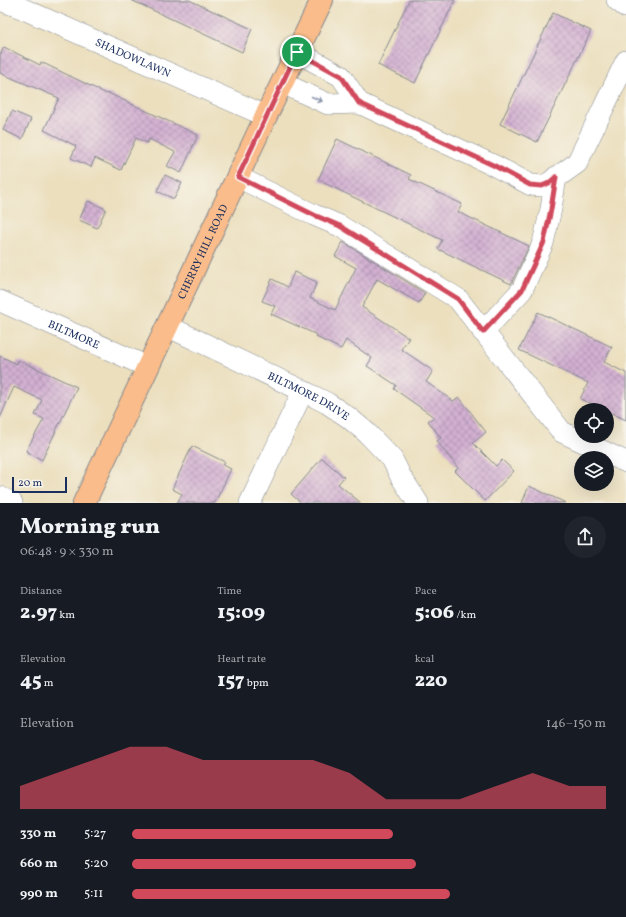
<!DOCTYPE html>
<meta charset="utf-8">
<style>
:root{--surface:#171b24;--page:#20242c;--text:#f1f3f6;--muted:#9ea1a6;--accent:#d1495b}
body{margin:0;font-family:Vollkorn,serif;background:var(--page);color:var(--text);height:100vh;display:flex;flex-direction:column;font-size:15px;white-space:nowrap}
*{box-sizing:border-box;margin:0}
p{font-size:13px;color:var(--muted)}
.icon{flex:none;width:22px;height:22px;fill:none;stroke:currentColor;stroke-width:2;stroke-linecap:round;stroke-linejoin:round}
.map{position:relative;height:503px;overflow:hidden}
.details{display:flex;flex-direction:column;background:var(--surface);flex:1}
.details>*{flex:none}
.buttons{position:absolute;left:574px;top:403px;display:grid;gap:8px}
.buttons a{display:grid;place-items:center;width:40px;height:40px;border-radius:50%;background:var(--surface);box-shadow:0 4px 16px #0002;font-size:20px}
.scale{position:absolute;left:12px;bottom:10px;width:55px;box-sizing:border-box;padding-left:4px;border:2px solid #1b2f5e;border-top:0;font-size:11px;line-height:14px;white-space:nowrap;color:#1b2f5e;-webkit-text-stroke:3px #f7f3e8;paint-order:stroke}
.pin{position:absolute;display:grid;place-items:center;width:34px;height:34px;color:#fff;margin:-17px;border:2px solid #fff;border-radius:50%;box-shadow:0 1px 4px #0007}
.round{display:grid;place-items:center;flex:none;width:42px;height:42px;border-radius:21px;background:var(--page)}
.summary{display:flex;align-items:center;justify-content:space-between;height:68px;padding:0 20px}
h1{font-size:22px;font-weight:800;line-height:30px}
.stats{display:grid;grid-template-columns:repeat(3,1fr);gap:6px;height:68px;padding:4px 20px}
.stats div{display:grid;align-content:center}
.stats b{font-size:20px;font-weight:800}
.stats small{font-size:11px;font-weight:400}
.stats p{font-size:11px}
.chart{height:112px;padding:8px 20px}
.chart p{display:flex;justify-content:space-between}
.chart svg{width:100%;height:72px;margin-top:4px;fill:var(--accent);opacity:.7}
ul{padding:0 20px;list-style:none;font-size:13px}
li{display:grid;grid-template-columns:64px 48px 1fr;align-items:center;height:30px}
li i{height:10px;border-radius:5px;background:var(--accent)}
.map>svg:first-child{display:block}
</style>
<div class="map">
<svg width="626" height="503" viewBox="0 0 626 503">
<defs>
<pattern id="building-cross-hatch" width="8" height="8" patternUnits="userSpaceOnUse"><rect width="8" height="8" fill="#d3b0d2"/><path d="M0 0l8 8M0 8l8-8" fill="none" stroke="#aa90ae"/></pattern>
</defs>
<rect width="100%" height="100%" fill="#f7f3e8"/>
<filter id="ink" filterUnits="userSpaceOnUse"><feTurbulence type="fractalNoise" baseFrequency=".025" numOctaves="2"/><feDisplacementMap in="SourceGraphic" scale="8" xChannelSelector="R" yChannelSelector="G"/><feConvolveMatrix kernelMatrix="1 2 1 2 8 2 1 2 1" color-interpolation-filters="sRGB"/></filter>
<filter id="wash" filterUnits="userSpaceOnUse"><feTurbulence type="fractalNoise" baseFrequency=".012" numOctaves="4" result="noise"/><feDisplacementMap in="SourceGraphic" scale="16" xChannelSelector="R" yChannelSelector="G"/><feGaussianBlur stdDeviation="0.9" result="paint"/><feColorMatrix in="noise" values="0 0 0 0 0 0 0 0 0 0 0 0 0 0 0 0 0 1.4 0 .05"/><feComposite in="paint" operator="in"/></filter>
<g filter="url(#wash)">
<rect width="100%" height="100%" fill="#ebdfbe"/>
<g id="blocks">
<!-- building -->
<g fill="url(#building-cross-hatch)">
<path d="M131 0H189L252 29 242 52Z"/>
<path d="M409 0H455L415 83 378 65Z"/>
<path d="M553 13 591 31 537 142 500 124Z"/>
<path d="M4 47 40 65 41 62 107 94 108 93 198 135 181 173 167 166 175 152 149 139 147 143 136 138 121 170 95 158 91 167 71 158 76 146 44 130 59 98 0 73V55Z"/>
<path d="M12 111 31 119 22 139 3 130Z"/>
<path d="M337 139 411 175 409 179 462 204 458 212 529 246 511 284 438 249 442 240 318 180Z"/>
<path d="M165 175 182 183 174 199 157 191Z"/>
<path d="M88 201 106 209 97 228 79 220Z"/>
<path d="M343 242 425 293 419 303 377 279 362 307 409 338 401 349 433 371 426 382 453 401 459 397 486 432 473 443 496 466 502 460 514 471 485 501 455 471 458 468 437 441 441 438 428 421 434 417 394 389 396 385 367 366 372 358 346 340 341 349 316 337 317 335 271 314 275 306 262 301 272 279 288 287 294 272 317 282 310 298 335 310 356 268 335 256Z"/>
<path d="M538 312 612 347 604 362 626 373V420L607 411V410L580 399 588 383 519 350Z"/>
<path d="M0 356 17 364 18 360 77 387 42 460 26 451 44 419 35 415 42 400 14 387 0 418Z"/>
<path d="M192 446 225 462 223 465 231 469 215 503H177L182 494 172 489Z"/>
<path d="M322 458 344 477 338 484 361 503H301L291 494Z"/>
<path d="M529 486 566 503H522Z"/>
</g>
</g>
</g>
<g filter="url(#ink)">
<use href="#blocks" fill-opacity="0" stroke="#83878e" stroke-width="1"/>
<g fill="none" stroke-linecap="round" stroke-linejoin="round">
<!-- minor casing -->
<g stroke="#83878e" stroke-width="22">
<g id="minor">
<path id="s1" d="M0 0 21 8 266 116"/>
<path d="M617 0 626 7"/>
<path d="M297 52 341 76 359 103"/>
<path d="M282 83 328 104 359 103 495 166 531 185 542 186 549 183 577 163 626 61"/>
<path d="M238 177 314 215 340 226 458 299 562 432 626 462"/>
<path id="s2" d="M0 301 148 367"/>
<path id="s3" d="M167 326 303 391 327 403 348 417 367 433 392 459 401 477 418 503"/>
<path d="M483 332 522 290 543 243 551 209 556 177"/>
<path d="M0 497 12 503"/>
<path d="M250 503 303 391"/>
</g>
</g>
<!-- major casing -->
<g stroke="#83878e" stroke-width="24">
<g id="major">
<path id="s4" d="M84 503 266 116 322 0"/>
</g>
</g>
<!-- minor -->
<use href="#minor" stroke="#fff" stroke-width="21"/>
<!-- major -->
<use href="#major" stroke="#f9bc8a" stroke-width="22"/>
</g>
<!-- one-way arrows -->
<defs><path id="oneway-shaft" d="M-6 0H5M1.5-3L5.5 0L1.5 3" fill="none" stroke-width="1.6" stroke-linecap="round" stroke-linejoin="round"/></defs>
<use stroke="#8d97ae" href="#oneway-shaft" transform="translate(317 99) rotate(25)"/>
</g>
<g fill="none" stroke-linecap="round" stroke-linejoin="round" filter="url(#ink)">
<!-- route casing -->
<g stroke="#fff" stroke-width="8">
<path id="route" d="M297 52 341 76 359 103 495 166 530 185 542 186 549 183 556 177 551 209 544 242 522 290 483 332 458 299 340 226 314 215 238 177Z"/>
</g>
<!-- route -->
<use href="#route" stroke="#d1495b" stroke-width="5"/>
</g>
<g text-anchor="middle" stroke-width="4" stroke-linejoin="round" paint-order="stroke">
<!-- street labels -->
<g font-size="11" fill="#1b2f5e" stroke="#f7f3e8">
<text dy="4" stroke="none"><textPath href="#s1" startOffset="145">SHADOWLAWN</textPath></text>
<text dy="4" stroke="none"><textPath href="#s4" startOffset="278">CHERRY HILL ROAD</textPath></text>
<text dy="4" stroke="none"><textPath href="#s2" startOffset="81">BILTMORE</textPath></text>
<text dy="4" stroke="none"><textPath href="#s3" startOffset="158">BILTMORE DRIVE</textPath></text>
</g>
</g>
</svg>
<div class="buttons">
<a><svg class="icon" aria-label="locate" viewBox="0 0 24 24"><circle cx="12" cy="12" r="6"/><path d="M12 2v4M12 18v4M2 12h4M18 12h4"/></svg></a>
<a><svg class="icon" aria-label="layers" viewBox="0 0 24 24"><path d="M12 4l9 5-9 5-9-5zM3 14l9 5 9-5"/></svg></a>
</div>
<div class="scale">20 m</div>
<div class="pin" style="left:297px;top:52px;background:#1e9e55"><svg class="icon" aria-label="arrive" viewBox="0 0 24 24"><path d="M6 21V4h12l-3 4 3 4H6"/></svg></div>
</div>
<section class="details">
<div class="summary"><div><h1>Morning run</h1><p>06:48 · 9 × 330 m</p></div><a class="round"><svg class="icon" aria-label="share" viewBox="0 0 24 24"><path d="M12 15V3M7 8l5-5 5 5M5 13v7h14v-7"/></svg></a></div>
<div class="stats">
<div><p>Distance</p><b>2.97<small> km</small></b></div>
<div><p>Time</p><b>15:09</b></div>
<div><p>Pace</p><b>5:06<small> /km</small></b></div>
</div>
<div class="stats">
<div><p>Elevation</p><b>45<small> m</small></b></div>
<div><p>Heart rate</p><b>157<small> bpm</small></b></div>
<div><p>kcal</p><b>220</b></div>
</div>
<div class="chart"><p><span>Elevation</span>146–150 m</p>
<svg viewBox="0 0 160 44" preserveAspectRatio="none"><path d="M0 44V30L10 22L20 14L30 6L40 6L50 14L60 14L70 14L80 14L90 22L100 38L110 38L120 38L130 30L140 22L150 30L160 30V44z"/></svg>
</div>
<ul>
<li><b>330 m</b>5:27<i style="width:55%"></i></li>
<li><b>660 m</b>5:20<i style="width:60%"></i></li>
<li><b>990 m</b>5:11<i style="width:67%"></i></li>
</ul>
</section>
